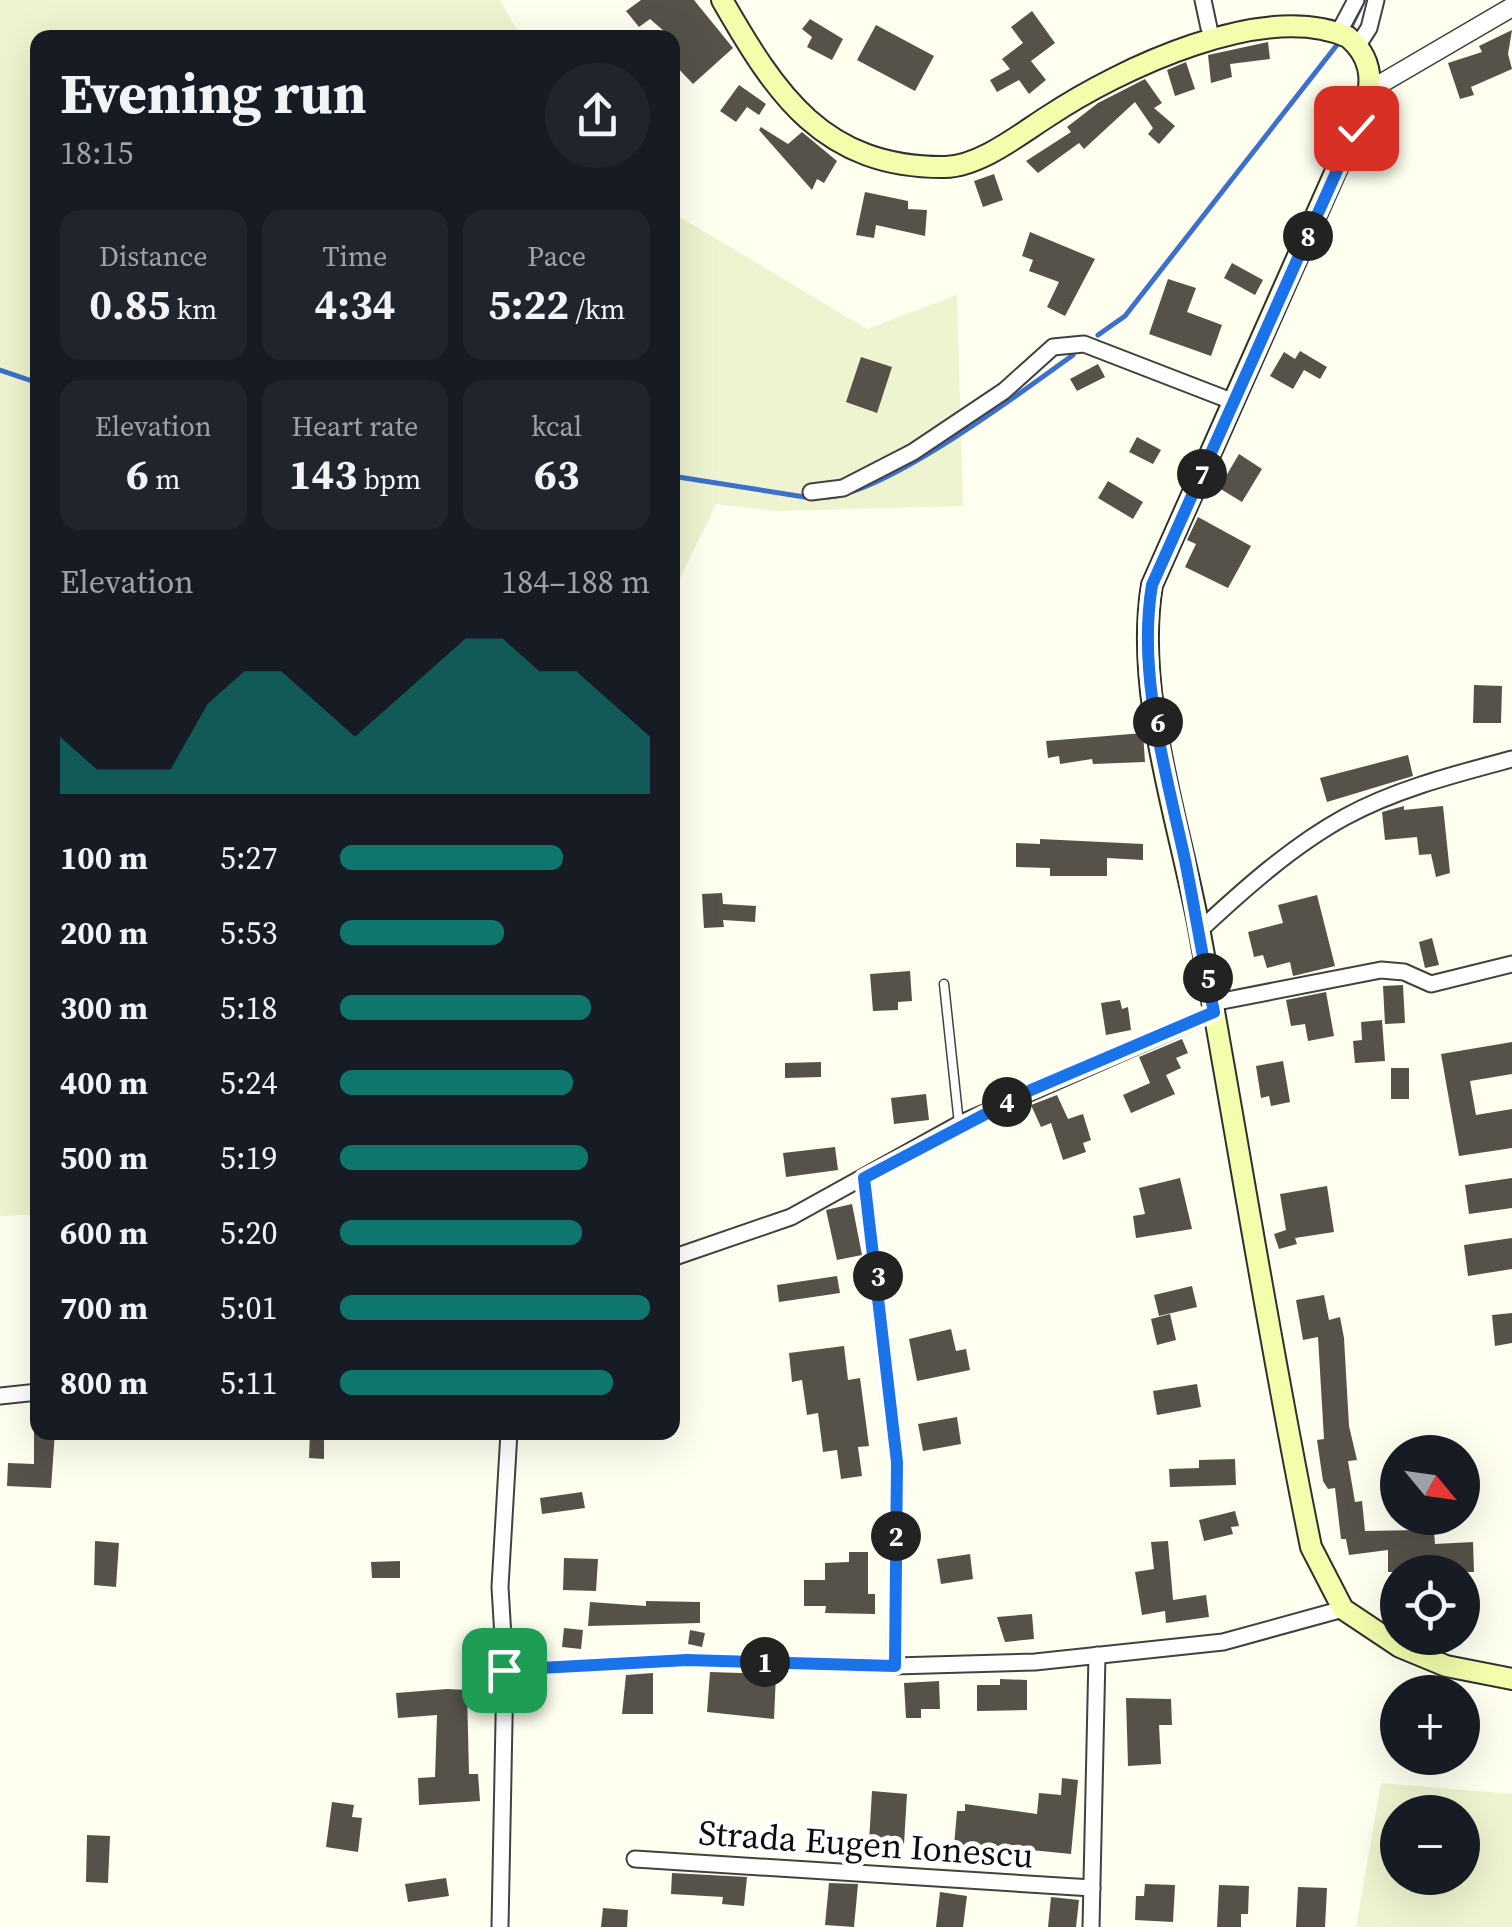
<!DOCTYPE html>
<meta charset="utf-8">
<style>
:root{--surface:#171b24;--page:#20242c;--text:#f1f3f6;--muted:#9ea1a6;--accent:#0f766e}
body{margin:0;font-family:"Source Serif 4",serif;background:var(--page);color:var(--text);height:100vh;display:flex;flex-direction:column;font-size:38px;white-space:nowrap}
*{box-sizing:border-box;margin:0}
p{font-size:32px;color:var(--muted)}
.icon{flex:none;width:55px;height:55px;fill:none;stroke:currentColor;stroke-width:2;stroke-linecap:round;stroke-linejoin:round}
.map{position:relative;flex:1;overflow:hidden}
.panel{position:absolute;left:30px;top:30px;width:650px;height:1410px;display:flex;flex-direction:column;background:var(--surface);border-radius:20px;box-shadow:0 10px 40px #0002}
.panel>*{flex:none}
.needle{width:65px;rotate:119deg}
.tools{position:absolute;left:1380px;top:1435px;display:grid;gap:20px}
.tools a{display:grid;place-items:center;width:100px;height:100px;border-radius:50%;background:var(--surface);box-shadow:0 10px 40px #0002;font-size:50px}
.pin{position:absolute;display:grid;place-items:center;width:85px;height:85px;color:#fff;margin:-42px;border-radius:20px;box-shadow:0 5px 15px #0006}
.km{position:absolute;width:50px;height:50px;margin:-25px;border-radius:50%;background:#222;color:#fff;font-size:28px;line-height:50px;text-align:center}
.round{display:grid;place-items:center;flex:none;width:105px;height:105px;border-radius:52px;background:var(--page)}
.headline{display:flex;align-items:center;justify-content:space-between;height:170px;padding:0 30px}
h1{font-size:55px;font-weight:700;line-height:75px}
.figures{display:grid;grid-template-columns:repeat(3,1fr);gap:15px;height:170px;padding:10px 30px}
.figures div{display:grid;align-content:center;border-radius:20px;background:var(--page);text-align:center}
.figures b{font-size:42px;font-weight:700}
.figures small{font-size:28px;font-weight:400}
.figures p{font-size:28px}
.chart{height:280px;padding:20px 30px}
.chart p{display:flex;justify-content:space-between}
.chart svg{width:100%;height:180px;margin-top:10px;fill:var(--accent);opacity:.7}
ul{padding:0 30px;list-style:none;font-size:32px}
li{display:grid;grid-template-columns:160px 120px 1fr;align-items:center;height:75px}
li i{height:25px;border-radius:12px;background:var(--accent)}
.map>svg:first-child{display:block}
</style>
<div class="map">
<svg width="1512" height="1927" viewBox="0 0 1512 1927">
<rect width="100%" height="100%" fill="#feffef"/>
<!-- farmland -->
<g fill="#eef4cf" fill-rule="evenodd">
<path d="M0 0H500L521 37 38 38V1214L0 1216Z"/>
<path d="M673 213 867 329 957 295 963 506 776 511 716 504 673 593Z"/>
<path d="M1381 1783 1512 1794V1927H1356ZM1462 1812V1878H1398V1812Z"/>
</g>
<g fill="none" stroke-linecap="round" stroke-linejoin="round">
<!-- stream -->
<g stroke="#3d70ca" stroke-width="5">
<path d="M1348 33 1364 0"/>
<path d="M1098 335 1125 316 1340 41"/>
<path d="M0 370 38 383"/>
<path d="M672 476 811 498"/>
<path d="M827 497C885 494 1022 392 1073 355"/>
</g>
</g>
<!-- building -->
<g fill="#56524a">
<path d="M641 0H694L733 48 693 84 672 62V38L650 19 639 27 626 11Z"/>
<path d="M1032 11 1055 43 1031 61 1046 80 1029 94 1019 80 997 92 990 80 1010 69 1002 59 1023 43 1011 27Z"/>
<path d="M810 19 843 39 832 60 807 47 812 37 802 29Z"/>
<path d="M876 25 934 56 915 91 857 60Z"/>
<path d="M1512 30 1508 54 1512 69 1471 87 1474 95 1460 99 1448 63 1482 52 1479 46Z"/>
<path d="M1268 42 1270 59 1230 64 1232 77 1211 83 1208 55Z"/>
<path d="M1186 62 1195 89 1175 96 1167 70Z"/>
<path d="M1145 79 1162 103 1154 108 1175 126 1159 144 1148 134 1153 128 1135 102 1084 149 1079 143 1038 173 1026 161 1071 132 1067 127 1098 103Z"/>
<path d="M739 85 766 104 759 115 747 107 736 122 720 111Z"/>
<path d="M1371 125 1398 139 1390 156 1383 153 1376 166 1357 156Z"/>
<path d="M761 127 788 144 802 132 837 161 824 183 817 179 812 190 759 130Z"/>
<path d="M994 174 1003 200 983 207 974 181Z"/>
<path d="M865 192 908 201V209L927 210 925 236 876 225 874 238 856 235Z"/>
<path d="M1030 232 1095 259 1065 316 1047 307 1059 282 1029 271 1033 260 1022 256Z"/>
<path d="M1232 263 1263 280 1255 295 1224 278Z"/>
<path d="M1168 279 1196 288 1187 312 1222 325 1211 356 1149 334Z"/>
<path d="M1300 351 1327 367 1320 379 1304 370 1293 389 1270 376 1284 352 1295 359Z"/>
<path d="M861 357 892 367 877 413 846 402Z"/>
<path d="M1098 364 1105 377 1077 391 1070 379Z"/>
<path d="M1137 437 1161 450 1153 464 1129 452Z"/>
<path d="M1239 454 1262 469 1242 502 1219 488Z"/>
<path d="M1108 481 1143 502 1133 519 1098 498Z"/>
<path d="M1198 517 1251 546 1228 588 1185 567 1196 544 1187 540Z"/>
<path d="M1474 685 1502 686 1501 723H1473Z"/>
<path d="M1143 733 1145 762 1093 764 1092 759 1060 764 1059 756 1048 758 1046 741Z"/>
<path d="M1408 755 1413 776 1327 802 1320 778Z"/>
<path d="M1404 806V810L1443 806 1450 873 1436 877 1431 854 1419 855 1417 837 1385 840 1382 812Z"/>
<path d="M1040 839 1143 844V860L1107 858V876H1050V868L1016 867V843L1040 844Z"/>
<path d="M722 893 723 904 756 906 755 922 723 920 724 927 704 928 702 894Z"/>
<path d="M1317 895 1335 966 1293 976 1290 962 1267 968 1263 955 1254 957 1248 932 1283 923 1278 905Z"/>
<path d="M1432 938 1439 965 1425 968 1419 942Z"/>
<path d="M910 971 912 1001 898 1002V1010L873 1011 870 974Z"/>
<path d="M1403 985 1405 1023 1385 1024 1383 986Z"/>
<path d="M1326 992 1334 1036 1308 1041 1305 1024 1291 1026 1286 1000Z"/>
<path d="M1120 1000 1122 1009 1128 1007 1131 1030 1106 1035 1101 1003Z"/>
<path d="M1382 1020 1385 1061 1355 1063 1353 1041 1362 1040 1361 1022Z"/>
<path d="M1182 1039 1188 1053 1176 1058 1181 1068 1166 1075 1175 1094 1131 1113 1123 1095 1150 1083 1139 1057Z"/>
<path d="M1512 1042V1074L1470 1081 1476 1115 1512 1109V1148L1459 1156 1441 1054Z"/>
<path d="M1283 1061 1290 1102 1271 1106 1269 1096 1261 1098 1256 1066Z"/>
<path d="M821 1062V1077L785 1078V1063Z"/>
<rect x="1391" y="1068" width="18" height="31"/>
<path d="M926 1094 929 1120 894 1124 891 1098Z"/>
<path d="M1057 1095 1068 1119 1083 1114 1091 1140 1083 1143 1086 1152 1063 1160 1051 1123 1041 1127 1031 1105Z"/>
<path d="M835 1147 838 1170 786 1177 783 1153Z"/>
<path d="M1180 1178 1192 1229 1136 1238 1133 1216 1145 1214 1139 1188Z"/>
<path d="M1512 1178V1208L1469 1214 1465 1185Z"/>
<path d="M1327 1186 1334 1232 1295 1238 1297 1244 1279 1249 1274 1234 1286 1230 1280 1194Z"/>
<path d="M852 1204 862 1255 837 1260 826 1210Z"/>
<path d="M1512 1238V1269L1468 1276 1464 1245Z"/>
<path d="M837 1276 840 1293 779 1302 777 1285Z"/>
<path d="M1192 1286 1197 1307 1159 1316 1154 1295Z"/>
<path d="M1324 1295 1329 1320 1340 1317 1344 1338 1349 1426 1357 1460 1348 1461 1355 1502 1362 1501 1365 1531 1419 1530V1518H1433L1435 1544 1473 1542 1474 1572H1388V1550L1349 1555 1346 1539H1341L1335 1488 1328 1489 1323 1481 1317 1440 1324 1439 1318 1337 1303 1340 1296 1300Z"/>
<path d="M1512 1313V1343L1495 1346 1492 1315Z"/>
<path d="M1170 1314 1176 1340 1157 1345 1151 1319Z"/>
<path d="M951 1329 956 1351 966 1349 970 1370 917 1381 909 1339Z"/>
<path d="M844 1346 848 1380 860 1378 869 1446 858 1447 862 1476 841 1479 837 1450 823 1452 818 1413 807 1415 802 1380 792 1382 789 1353Z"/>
<path d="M1197 1384 1201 1407 1157 1415 1153 1391Z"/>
<path d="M957 1417 961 1444 923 1451 918 1424Z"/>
<path d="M34 1432H55L51 1488 7 1486 8 1463 34 1464Z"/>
<path d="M310 1432H324V1459L309 1458Z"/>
<path d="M1235 1459 1236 1485 1170 1487 1169 1469 1199 1468V1460Z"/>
<path d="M582 1492 585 1508 542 1514 540 1498Z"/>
<path d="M1235 1511 1239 1526 1231 1527 1233 1534 1204 1541 1199 1520Z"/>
<path d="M95 1541 119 1543 116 1587 94 1585Z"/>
<path d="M1168 1541 1173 1600 1206 1595 1209 1617 1166 1623 1165 1611 1142 1615 1135 1572 1154 1569 1151 1542Z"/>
<path d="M849 1552H868V1594H875V1614L825 1613 826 1606H804V1580H825V1563L849 1562Z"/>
<path d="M970 1554 973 1579 941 1584 937 1559Z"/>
<path d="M564 1558 598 1559 596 1591 563 1590Z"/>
<path d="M400 1561V1578H372L371 1562Z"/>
<path d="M646 1601 700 1602V1623L588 1626 590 1602 646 1606Z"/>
<path d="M1032 1614 1034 1639 1005 1642 997 1617Z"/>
<path d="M564 1628 583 1630 581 1649 562 1647Z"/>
<path d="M690 1630 705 1633 702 1647 688 1644Z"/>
<path d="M710 1672 776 1674 774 1719 707 1712Z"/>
<path d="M653 1673V1714H622L626 1675Z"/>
<path d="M1000 1679 1027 1680V1710L977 1711V1685H1000Z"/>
<path d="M939 1681 940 1709H921V1718H906L904 1683Z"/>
<path d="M447 1689 467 1690 469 1774H478L480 1801 419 1805 418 1778 435 1777 437 1715 398 1718 396 1693Z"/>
<path d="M1126 1698 1171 1699 1172 1725H1159L1161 1764 1128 1766Z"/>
<path d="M1062 1778 1078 1780 1071 1854 1031 1850 1030 1857 1000 1854V1849L954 1846 957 1811H965V1804L1037 1814 1039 1793 1061 1795Z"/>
<path d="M872 1791 907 1794 904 1844 869 1842Z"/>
<path d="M332 1802 354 1805 352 1817 362 1818 358 1852 326 1847Z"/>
<path d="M87 1835 110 1836 108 1883 86 1882Z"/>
<path d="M672 1873 747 1877 744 1906 722 1904 723 1897 671 1894Z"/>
<path d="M446 1878 449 1896 408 1902 405 1884Z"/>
<path d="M829 1883 858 1884 854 1927 825 1925Z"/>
<path d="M1145 1884 1175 1885 1173 1922 1135 1920 1136 1896H1144Z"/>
<path d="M1219 1885 1249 1886 1248 1914H1241V1927H1217Z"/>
<path d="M1298 1887 1327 1888 1325 1927H1296Z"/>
<path d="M940 1892 967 1896 963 1927H936Z"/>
<path d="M1051 1897 1079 1900 1076 1927H1048Z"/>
<path d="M603 1908 628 1910 627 1927H601Z"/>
</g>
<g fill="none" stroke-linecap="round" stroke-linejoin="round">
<!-- service casing -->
<g stroke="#414141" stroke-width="11">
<path id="service" d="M944 984 959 1124"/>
</g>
<!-- minor casing -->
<g stroke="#414141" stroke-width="19">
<g id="minor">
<path d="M1203 0 1209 28"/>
<path d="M1340 30 1356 0"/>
<path d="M1358 45 1369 28 1376 0"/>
<path d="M811 492 843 488 913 452 1004 391 1053 347 1084 344 1234 402"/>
<path d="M1199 931C1243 890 1292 846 1345 817 1396 789 1456 774 1512 759"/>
<path d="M1212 1003 1381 970 1404 972 1431 984 1512 964"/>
<path d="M864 1178 897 1462 895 1666"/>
<path d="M672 1258 791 1217 959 1124 1214 1012"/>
<path d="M0 1396 38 1392"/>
<path d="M505 1670 687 1660 895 1666 1035 1662 1223 1642 1343 1609"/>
<path d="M635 1859 1092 1888"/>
<path d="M500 1927 505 1670 500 1587 509 1432"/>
<path d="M1091 1927 1097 1655"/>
</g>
</g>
<!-- tertiary casing -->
<g stroke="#414141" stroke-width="21">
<path id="tertiary" d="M1370 90 1512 7"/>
</g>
<!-- secondary casing -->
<g stroke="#303030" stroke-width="24">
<path id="secondary" d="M722 0C776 94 823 168 945 167 980 166 1019 135 1047 117 1121 68 1265 0 1348 37 1370 56 1374 78 1365 105L1152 585C1134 693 1179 821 1199 928 1237 1134 1269 1342 1311 1547L1343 1609 1400 1647 1446 1666 1512 1679"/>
</g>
<!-- service -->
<use href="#service" stroke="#fff" stroke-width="8"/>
<!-- minor -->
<use href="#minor" stroke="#fff" stroke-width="15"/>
<!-- tertiary -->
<use href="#tertiary" stroke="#fff" stroke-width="18"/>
<!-- secondary -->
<use href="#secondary" stroke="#f3fdab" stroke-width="20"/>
</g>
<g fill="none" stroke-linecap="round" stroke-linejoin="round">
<!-- route casing -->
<g stroke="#fff" stroke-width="20">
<path id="route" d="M504 1670 687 1660 895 1666 897 1462 864 1178 1031 1090 1214 1012C1203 961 1195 910 1185 860 1166 772 1137 675 1152 585L1356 128"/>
</g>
<!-- route -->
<use href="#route" stroke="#1a73e8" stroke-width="12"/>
</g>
<g text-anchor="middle" stroke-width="10" stroke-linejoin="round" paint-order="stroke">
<!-- street labels -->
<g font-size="35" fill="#0e0e0e" stroke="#fff">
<text transform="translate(866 1844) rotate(4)" y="12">Strada Eugen Ionescu</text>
</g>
</g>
</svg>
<div class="tools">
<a><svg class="needle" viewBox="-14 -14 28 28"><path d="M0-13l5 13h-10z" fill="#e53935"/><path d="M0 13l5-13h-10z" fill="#9ea1a6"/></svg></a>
<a><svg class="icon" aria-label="locate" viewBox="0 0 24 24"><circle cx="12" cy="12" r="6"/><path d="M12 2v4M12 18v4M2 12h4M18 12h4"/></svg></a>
<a>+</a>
<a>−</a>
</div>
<div class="pin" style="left:504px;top:1670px;background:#1e9e55"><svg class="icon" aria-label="arrive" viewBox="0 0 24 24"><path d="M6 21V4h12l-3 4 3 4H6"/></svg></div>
<div class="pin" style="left:1356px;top:128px;background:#d93025"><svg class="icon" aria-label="check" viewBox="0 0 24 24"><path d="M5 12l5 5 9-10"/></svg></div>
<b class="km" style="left:765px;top:1662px">1</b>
<b class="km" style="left:896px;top:1536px">2</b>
<b class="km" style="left:878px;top:1276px">3</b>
<b class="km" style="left:1007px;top:1102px">4</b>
<b class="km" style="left:1208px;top:978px">5</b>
<b class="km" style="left:1158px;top:722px">6</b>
<b class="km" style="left:1202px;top:474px">7</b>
<b class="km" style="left:1308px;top:236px">8</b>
<section class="panel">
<div class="headline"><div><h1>Evening run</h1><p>18:15</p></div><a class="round"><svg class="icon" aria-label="share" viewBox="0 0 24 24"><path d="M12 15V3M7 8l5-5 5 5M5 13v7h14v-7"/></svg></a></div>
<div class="figures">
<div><p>Distance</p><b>0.85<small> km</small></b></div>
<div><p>Time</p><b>4:34</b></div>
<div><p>Pace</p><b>5:22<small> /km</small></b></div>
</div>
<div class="figures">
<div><p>Elevation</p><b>6<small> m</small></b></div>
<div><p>Heart rate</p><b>143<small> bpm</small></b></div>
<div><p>kcal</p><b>63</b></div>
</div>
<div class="chart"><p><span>Elevation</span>184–188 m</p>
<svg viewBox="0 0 160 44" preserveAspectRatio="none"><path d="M0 44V30L10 38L20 38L30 38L40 22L50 14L60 14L70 22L80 30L90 22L100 14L110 6L120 6L130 14L140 14L150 22L160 30V44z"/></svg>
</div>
<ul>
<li><b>100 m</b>5:27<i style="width:72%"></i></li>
<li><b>200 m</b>5:53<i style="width:53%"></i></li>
<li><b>300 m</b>5:18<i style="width:81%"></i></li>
<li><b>400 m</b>5:24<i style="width:75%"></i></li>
<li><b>500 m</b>5:19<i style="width:80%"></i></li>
<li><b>600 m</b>5:20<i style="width:78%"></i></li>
<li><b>700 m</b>5:01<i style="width:100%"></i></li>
<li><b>800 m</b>5:11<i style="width:88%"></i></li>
</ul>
</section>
</div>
